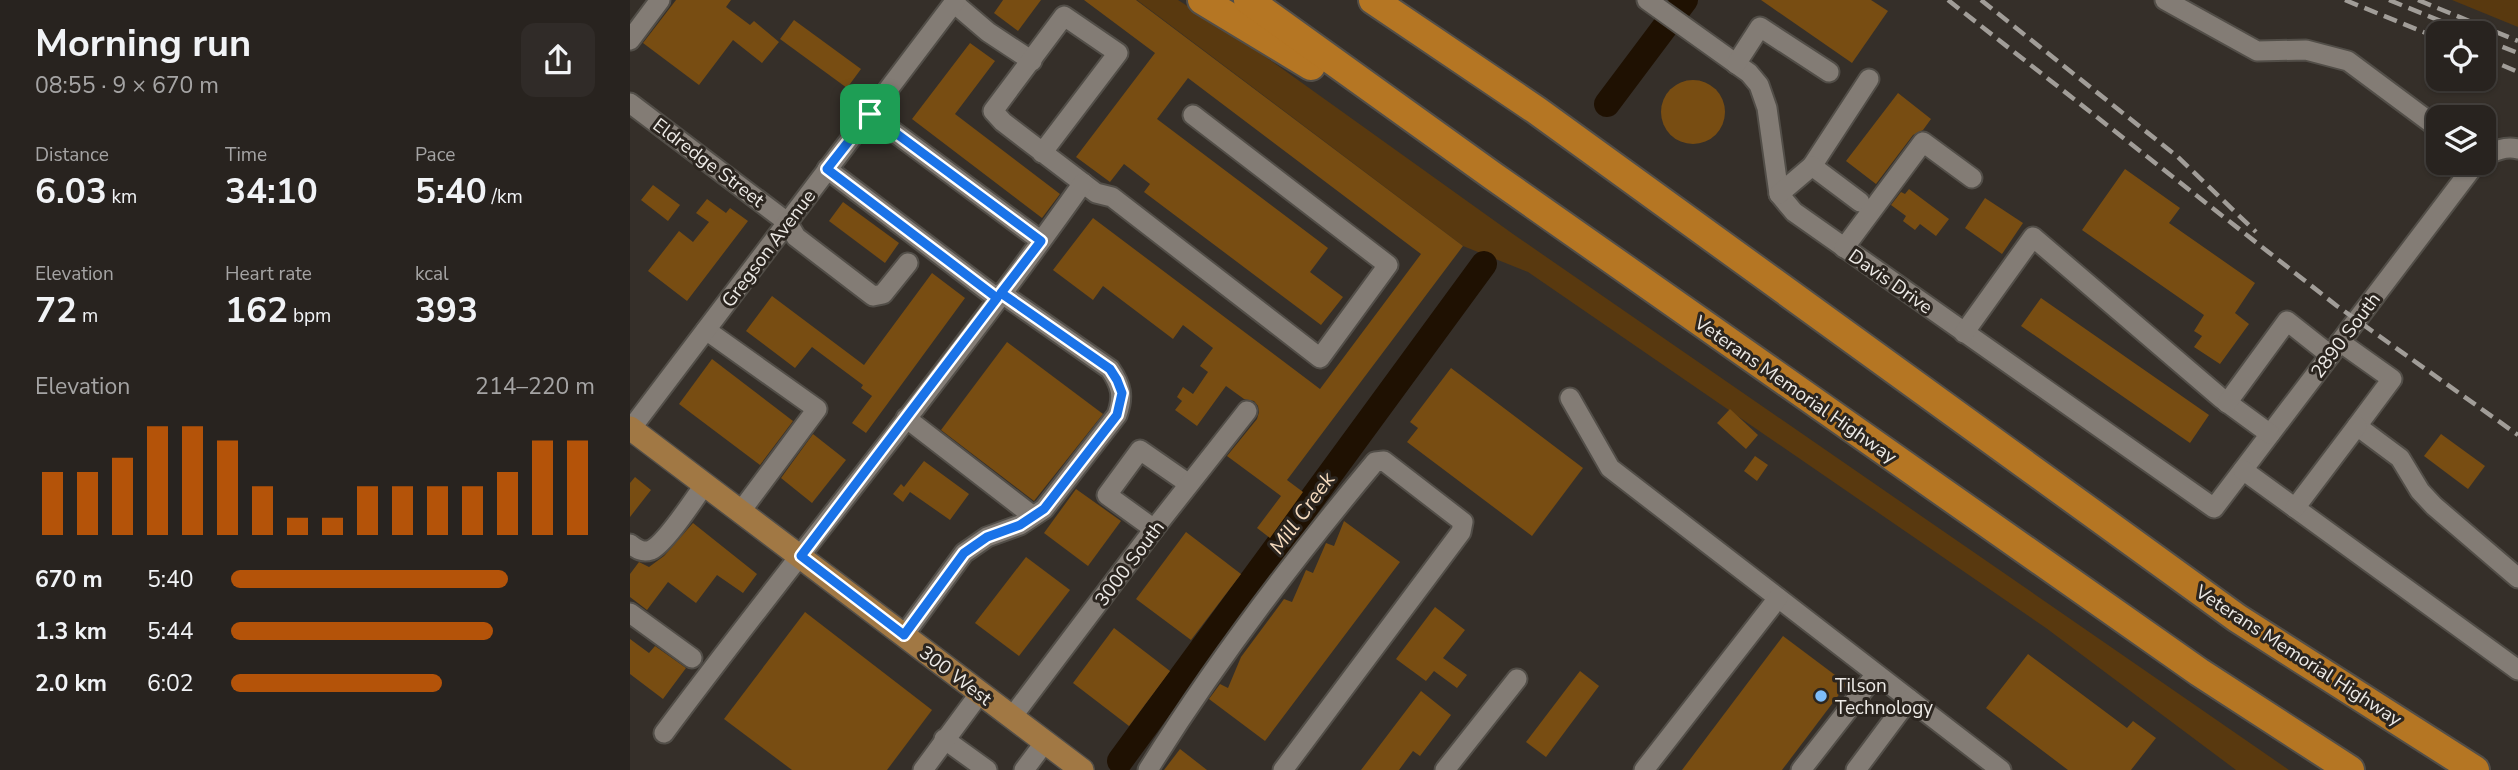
<!DOCTYPE html>
<meta charset="utf-8">
<style>
:root{--surface:#28231f;--page:#302b28;--text:#f1f3f6;--muted:#a5a4a4;--line:#44403d;--accent:#b45309}
body{margin:0;font-family:"Nunito Sans",sans-serif;background:var(--page);color:var(--text);height:100vh;display:flex;flex-direction:column;font-size:26px;white-space:nowrap}
*{box-sizing:border-box;margin:0}
p{font-size:23px;color:var(--muted)}
.icon{flex:none;width:38px;height:38px;fill:none;stroke:currentColor;stroke-width:2;stroke-linecap:round;stroke-linejoin:round}
.map{position:relative;flex:1;overflow:hidden}
.panel{display:flex;flex-direction:column;background:var(--surface);width:630px}
.panel>*{flex:none}
.tools{position:absolute;left:1796px;top:21px;display:grid;gap:14px}
.tools a{display:grid;place-items:center;width:70px;height:70px;border-radius:14px;background:var(--surface);box-shadow:0 2px 5px #0004,0 0 0 2px var(--line);font-size:35px}
.pin{position:absolute;display:grid;place-items:center;width:60px;height:60px;color:#fff;margin:-30px;border-radius:14px;box-shadow:0 4px 10px #0006}
.round{display:grid;place-items:center;flex:none;width:74px;height:74px;border-radius:14px;background:var(--page)}
.overview{display:flex;align-items:center;justify-content:space-between;height:119px;padding:0 35px}
h1{font-size:38px;font-weight:700;line-height:52px}
.figures{display:grid;grid-template-columns:repeat(3,1fr);gap:10px;height:119px;padding:7px 35px}
.figures div{display:grid;align-content:center}
.figures b{font-size:35px;font-weight:700}
.figures small{font-size:19px;font-weight:400}
.figures p{font-size:19px}
.chart{height:196px;padding:14px 35px}
.chart p{display:flex;justify-content:space-between}
.chart svg{width:100%;height:126px;margin-top:7px;stroke:var(--accent);stroke-width:6}
ul{padding:0 35px;list-style:none;font-size:23px}
li{display:grid;grid-template-columns:112px 84px 1fr;align-items:center;height:52px}
li i{height:18px;border-radius:9px;background:var(--accent)}
main{display:flex;flex:1;min-height:0}
.map>svg:first-child{display:block}
</style>
<main>
<section class="panel">
<div class="overview"><div><h1>Morning run</h1><p>08:55 · 9 × 670 m</p></div><a class="round"><svg class="icon" aria-label="share" viewBox="0 0 24 24"><path d="M12 15V3M7 8l5-5 5 5M5 13v7h14v-7"/></svg></a></div>
<div class="figures">
<div><p>Distance</p><b>6.03<small> km</small></b></div>
<div><p>Time</p><b>34:10</b></div>
<div><p>Pace</p><b>5:40<small> /km</small></b></div>
</div>
<div class="figures">
<div><p>Elevation</p><b>72<small> m</small></b></div>
<div><p>Heart rate</p><b>162<small> bpm</small></b></div>
<div><p>kcal</p><b>393</b></div>
</div>
<div class="chart"><p><span>Elevation</span>214–220 m</p>
<svg viewBox="0 0 160 44" preserveAspectRatio="none"><path d="M5 44V22M15 44V22M25 44V17M35 44V6M45 44V6M55 44V11M65 44V27M75 44V38M85 44V38M95 44V27M105 44V27M115 44V27M125 44V27M135 44V22M145 44V11M155 44V11"/></svg>
</div>
<ul>
<li><b>670 m</b>5:40<i style="width:76%"></i></li>
<li><b>1.3 km</b>5:44<i style="width:72%"></i></li>
<li><b>2.0 km</b>6:02<i style="width:58%"></i></li>
</ul>
</section>
<div class="map">
<svg width="1888" height="770" viewBox="0 0 1888 770">
<rect width="100%" height="100%" fill="#352f29"/>
<!-- green -->
<g fill="#59390f">
<path d="M507 0H548L619 45 883 234 1659 770H1606L1416 628 898 272 833 246Z"/>
<path d="M1822 0H1888V27Z"/>
</g>
<g fill="none" stroke-linecap="round" stroke-linejoin="round">
<!-- river -->
<g stroke="#1f1102" stroke-width="26">
<path d="M977 104 1055 0"/>
<path d="M490 761 854 264"/>
</g>
</g>
<!-- building -->
<g fill="#784d12">
<path d="M46 0H101L96 7 120 25 124 21 149 42 132 63 103 40 69 85 13 43Z"/>
<path d="M373 0H411L388 31 364 13Z"/>
<path d="M454 0H506L833 246 657 480 673 492 640 538 627 528 651 496 597 456 627 419 629 412 628 406 624 401 614 399 596 386 567 426 545 410 552 401 547 397 553 387 563 394 578 372 570 366 583 348 553 325 543 339 473 286 463 300 423 270 463 218 690 389 791 254 558 78 527 119 698 248 680 272 713 297 691 325 514 192 520 184 494 164 480 182 446 157 525 53Z"/>
<path d="M1131 0H1241L1258 11 1222 63Z"/>
<path d="M164 20 231 69 217 88 150 39Z"/>
<path d="M340 43 365 61 325 114 430 194 412 218 282 119Z"/>
<circle cx="1063" cy="112" r="32"/>
<path d="M1268 93 1301 119 1293 130 1283 135 1246 184 1216 161Z"/>
<path d="M1495 169 1550 208 1539 223 1625 283 1605 313 1619 324 1590 364 1564 347 1572 336 1564 331 1574 315 1452 230Z"/>
<path d="M23 185 50 205 38 221 11 200Z"/>
<path d="M1279 189 1319 219 1306 236 1290 224 1285 230 1273 221 1276 216 1261 205 1271 192 1275 194Z"/>
<path d="M1355 198 1393 223 1372 254 1335 228Z"/>
<path d="M77 199 96 213 100 208 118 221 57 301 18 271 49 231 63 242 79 222 66 213Z"/>
<path d="M213 202 269 243 255 263 199 221Z"/>
<path d="M302 273 335 298 236 433 222 423 242 396 231 388 233 385 182 347 165 368 116 331 142 296 234 365Z"/>
<path d="M1411 298 1579 415 1560 443 1391 326Z"/>
<path d="M377 342 473 414 404 501 311 430Z"/>
<path d="M82 359 163 421 130 465 49 404Z"/>
<path d="M821 368 953 468 902 536 777 442 788 428 780 422Z"/>
<path d="M1100 409 1128 435 1116 449 1087 423Z"/>
<path d="M183 434 216 460 182 503 151 478Z"/>
<path d="M1811 434 1855 466 1838 489 1794 456Z"/>
<path d="M1125 456 1138 465 1127 481 1114 471Z"/>
<path d="M294 461 339 494 320 520 280 492 273 502 263 494 271 484 274 487Z"/>
<path d="M5 477 21 490 0 517V483Z"/>
<path d="M446 489 491 521 458 566 414 533Z"/>
<path d="M714 521 770 562 635 741 579 699 590 684 598 688 611 657 654 599 662 602 676 570 683 573 696 543 704 546Z"/>
<path d="M63 523 127 574 113 593 87 575 66 603 38 582 17 610 0 597V574L9 562 19 567 34 556Z"/>
<path d="M556 532 611 574 561 640 506 599Z"/>
<path d="M396 557 440 590 389 656 345 623Z"/>
<path d="M805 607 835 630 813 658 837 675 827 688 804 671 796 681 766 659Z"/>
<path d="M175 612 302 710 257 770H162L94 719Z"/>
<path d="M484 628 540 671 499 726 443 683Z"/>
<path d="M1153 636 1217 684 1152 770H1052Z"/>
<path d="M0 639 19 653 25 646 56 668 33 699 0 674Z"/>
<path d="M1398 654 1497 728 1503 721 1526 738 1501 770H1438L1356 708Z"/>
<path d="M950 671 969 686 916 757 896 742Z"/>
<path d="M791 691 821 715 790 756 783 751 769 770H731Z"/>
<path d="M550 749 577 770H534Z"/>
</g>
<g fill="none" stroke-linecap="round" stroke-linejoin="round">
<!-- minor casing -->
<g stroke="#524e48" stroke-width="23">
<g id="minor">
<path d="M1017 0 1119 73 1129 85 1137 108 1149 194 1164 212 1584 508 1846 163"/>
<path d="M1535 0 1627 51 1676 50 1718 61 1808 128"/>
<path d="M324 3 358 32 402 61"/>
<path d="M0 40 30 0"/>
<path d="M1106 64 1130 27 1199 72"/>
<path d="M0 103 157 222 166 237 243 296 253 294 278 263"/>
<path d="M240 114 411 241"/>
<path d="M412 153 488 53 434 16 363 111 373 122 466 193 482 197 690 358 758 265 563 115"/>
<path d="M1853 157C1864 151 1875 146 1888 149"/>
<path d="M1182 166 1239 79"/>
<path d="M197 169 367 298"/>
<path d="M1149 194 1182 166 1230 202"/>
<path d="M1214 248 1293 142 1342 178"/>
<path d="M76 330 187 409 111 511"/>
<path d="M1334 333 1403 237 1591 398 1640 434"/>
<path d="M1710 342 1762 379 1727 426 1770 458 1790 491 1804 506 1888 578"/>
<path d="M940 398 980 468 1371 770"/>
<path d="M1597 403 1657 321 1700 355"/>
<path d="M276 418 403 516"/>
<path d="M0 430 326 0"/>
<path d="M1613 470 1888 670"/>
<path d="M1665 508 1727 426"/>
<path d="M524 529 477 495 510 450 559 484"/>
<path d="M0 544C7 549 12 553 21 550 35 544 65 498 75 484"/>
<path d="M0 613 62 658"/>
<path d="M274 635 334 553 357 537 390 525 414 509 487 415C494 396 491 385 480 369L371 293"/>
<path d="M382 717 524 529 617 411"/>
<path d="M34 733C172 548 320 371 453 183"/>
<path d="M314 739 357 770"/>
<path d="M293 770 350 693"/>
<path d="M394 770 415 742"/>
<path d="M518 770C586 661 663 560 745 462L754 461 833 522 831 532 653 770"/>
<path d="M815 770 887 679"/>
<path d="M1014 770 1148 598"/>
<path d="M1171 770 1246 674"/>
<path d="M1226 770 1279 699"/>
</g>
</g>
<!-- major casing -->
<g stroke="#524e48" stroke-width="26">
<path id="major" d="M0 428 452 770"/>
</g>
<!-- highway casing -->
<g stroke="#524e48" stroke-width="32">
<g id="highway">
<path d="M572 0 681 66"/>
<path d="M618 0 863 176 1569 672 1720 770"/>
<path d="M743 0 906 110 1607 618 1845 770"/>
</g>
</g>
<!-- minor -->
<use href="#minor" stroke="#837c75" stroke-width="19"/>
<!-- major -->
<use href="#major" stroke="#a17844" stroke-width="23"/>
<!-- highway -->
<use href="#highway" stroke="#b57623" stroke-width="28"/>
<!-- rail -->
<g stroke="#a19d98" stroke-width="4.5" stroke-dasharray="14 7" stroke-linecap="butt">
<path d="M1318 0 1707 306 1888 435"/>
<path d="M1351 0 1548 157 1626 232"/>
<path d="M1715 0 1808 38"/>
<path d="M1759 0 1840 33"/>
<path d="M1788 0 1888 41"/>
<path d="M1853 39 1888 53"/>
<path d="M1853 57 1888 72"/>
</g>
</g>
<g fill="none" stroke-linecap="round" stroke-linejoin="round">
<!-- route casing -->
<g stroke="#fff" stroke-width="14">
<path id="route" d="M240 114 411 241 371 293 480 369 487 380 492 393 487 415 414 509 390 525 357 537 334 553 274 635 171 556 367 298 197 169Z"/>
</g>
<!-- route -->
<use href="#route" stroke="#1a73e8" stroke-width="9"/>
</g>
<!-- markers -->
<circle fill="#7ebdf9" stroke="#2b251f" stroke-width="2.5" cx="1191" cy="696" r="7"/>
<g text-anchor="middle" stroke-width="6" stroke-linejoin="round" paint-order="stroke">
<!-- street labels -->
<g font-size="19" fill="#edeae6" stroke="#2b251f">
<text transform="translate(79 162) rotate(37)" y="7">Eldredge Street</text>
<text transform="translate(138 248) rotate(-53)" y="7">Gregson Avenue</text>
<text transform="translate(1261 281) rotate(35)" y="7">Davis Drive</text>
<text transform="translate(1715 335) rotate(-53)" y="7">2890 South</text>
<text transform="translate(1166 389) rotate(35)" y="7">Veterans Memorial Highway</text>
<text transform="translate(499 563) rotate(-53)" y="7">3000 South</text>
<text transform="translate(1669 655) rotate(33)" y="7">Veterans Memorial Highway</text>
<text transform="translate(326 675) rotate(37)" y="7">300 West</text>
</g>
<!-- poi labels -->
<g font-size="19" fill="#edeae6" stroke="#2b251f" text-anchor="start">
<text x="1205" y="692">Tilson<tspan x="1205" dy="22">Technology</tspan></text>
</g>
<!-- water labels -->
<g font-size="21" font-style="italic" fill="#f6dbbe" stroke="#2b251f">
<text transform="translate(672 513) rotate(-54)" y="7">Mill Creek</text>
</g>
</g>
</svg>
<div class="tools">
<a><svg class="icon" aria-label="locate" viewBox="0 0 24 24"><circle cx="12" cy="12" r="6"/><path d="M12 2v4M12 18v4M2 12h4M18 12h4"/></svg></a>
<a><svg class="icon" aria-label="layers" viewBox="0 0 24 24"><path d="M12 4l9 5-9 5-9-5zM3 14l9 5 9-5"/></svg></a>
</div>
<div class="pin" style="left:240px;top:114px;background:#1e9e55"><svg class="icon" aria-label="arrive" viewBox="0 0 24 24"><path d="M6 21V4h12l-3 4 3 4H6"/></svg></div>
</div>
</main>
